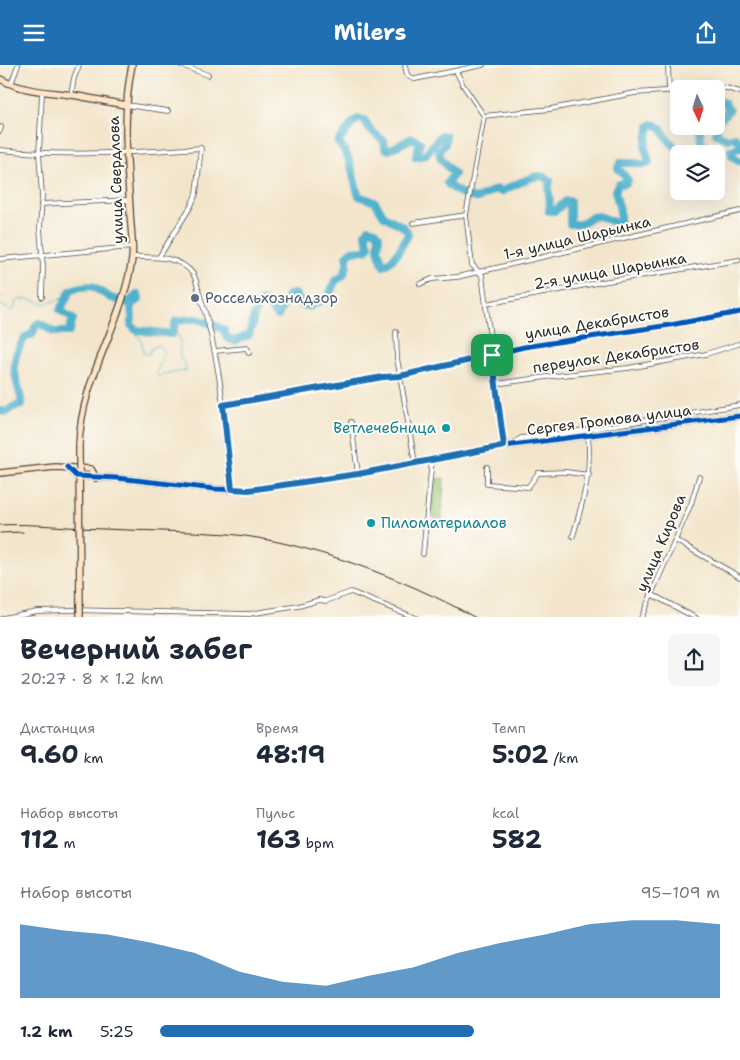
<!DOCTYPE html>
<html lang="ru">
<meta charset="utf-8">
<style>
:root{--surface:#fff;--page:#f6f6f7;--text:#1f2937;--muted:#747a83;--accent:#1f6fb2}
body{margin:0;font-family:"Shantell Sans",sans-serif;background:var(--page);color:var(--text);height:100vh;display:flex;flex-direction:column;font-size:19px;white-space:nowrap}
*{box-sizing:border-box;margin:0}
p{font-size:16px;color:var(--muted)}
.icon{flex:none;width:28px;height:28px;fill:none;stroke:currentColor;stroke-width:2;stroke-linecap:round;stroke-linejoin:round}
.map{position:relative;height:552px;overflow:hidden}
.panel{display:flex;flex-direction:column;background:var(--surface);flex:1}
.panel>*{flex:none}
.needle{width:32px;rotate:176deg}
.controls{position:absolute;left:670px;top:15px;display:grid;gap:10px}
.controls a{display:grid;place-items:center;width:55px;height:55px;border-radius:8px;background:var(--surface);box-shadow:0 5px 20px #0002;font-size:25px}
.pin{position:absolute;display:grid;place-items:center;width:42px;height:42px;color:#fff;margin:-21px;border-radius:10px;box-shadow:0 2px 8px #0006}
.round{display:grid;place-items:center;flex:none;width:52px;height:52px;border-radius:8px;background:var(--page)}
.summary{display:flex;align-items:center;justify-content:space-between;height:85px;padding:0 20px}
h1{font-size:28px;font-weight:700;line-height:38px}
.figures{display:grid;grid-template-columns:repeat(3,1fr);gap:8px;height:85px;padding:5px 20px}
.figures div{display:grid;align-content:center}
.figures b{font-size:25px;font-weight:700}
.figures small{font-size:14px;font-weight:400}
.figures p{font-size:14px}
.chart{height:140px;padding:10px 20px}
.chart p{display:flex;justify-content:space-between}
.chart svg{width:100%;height:90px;margin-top:5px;fill:var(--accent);opacity:.7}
ul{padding:0 20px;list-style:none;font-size:16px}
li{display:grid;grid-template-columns:80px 60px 1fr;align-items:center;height:38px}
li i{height:12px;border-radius:6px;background:var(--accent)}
header{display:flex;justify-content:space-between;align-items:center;height:65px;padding:0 20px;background:var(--accent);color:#fff;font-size:22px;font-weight:700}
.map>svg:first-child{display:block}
</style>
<header><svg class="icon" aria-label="menu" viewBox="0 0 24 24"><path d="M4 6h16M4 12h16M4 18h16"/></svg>Milers<svg class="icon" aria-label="share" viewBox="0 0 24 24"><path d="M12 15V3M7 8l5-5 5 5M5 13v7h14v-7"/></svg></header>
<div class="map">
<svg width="740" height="553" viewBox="0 0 740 553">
<rect width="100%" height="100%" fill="#fdfcf7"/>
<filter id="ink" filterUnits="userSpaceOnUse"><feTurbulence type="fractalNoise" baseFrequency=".02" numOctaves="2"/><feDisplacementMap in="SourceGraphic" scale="10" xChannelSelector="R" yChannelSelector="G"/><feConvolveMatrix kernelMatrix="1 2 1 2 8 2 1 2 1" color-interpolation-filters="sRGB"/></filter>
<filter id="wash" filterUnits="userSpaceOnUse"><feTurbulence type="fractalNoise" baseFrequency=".0096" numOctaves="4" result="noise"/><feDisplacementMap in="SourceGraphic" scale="20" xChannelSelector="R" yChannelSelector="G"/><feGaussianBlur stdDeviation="1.12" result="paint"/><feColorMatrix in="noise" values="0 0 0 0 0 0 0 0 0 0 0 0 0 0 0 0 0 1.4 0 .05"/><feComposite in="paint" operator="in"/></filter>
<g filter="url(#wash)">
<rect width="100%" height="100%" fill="#f3e5cb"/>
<!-- green -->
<path fill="#9bc26d" stroke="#63764c" d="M444 413 442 457 452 458 451 461 436 459C433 444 427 426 437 414Z"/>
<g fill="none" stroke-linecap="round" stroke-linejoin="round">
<!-- stream -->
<g stroke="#4db0cc" stroke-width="1">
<path d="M0 230 1 232H0"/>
<path d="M0 239 11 246 14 244 16 236C25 232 36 235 44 239L68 232"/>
<path d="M131 260 142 277 143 288 149 289 152 283 159 280 165 288 162 291V296L156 308 159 312 162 309 186 306V300C176 292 181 286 180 276 180 272 176 268 174 264"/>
</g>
<!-- river -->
<g stroke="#4db0cc" stroke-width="8">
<path d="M716 34 724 38 729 45 718 57 716 69 728 74 735 72 740 77"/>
<path d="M740 83 731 85 732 91 740 96"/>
<path d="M691 89 702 85 706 81 701 77 700 66 697 61"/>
<path d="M0 346 7 347 13 342 22 340C19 316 7 303 21 279 24 274 26 270 32 270L36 260 39 258 54 267H69L73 254 60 245 71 225 81 222 92 221 111 233 128 238 138 229 139 235 131 239 132 253 131 260 136 265 172 269 176 256C182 256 187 254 193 254 199 253 219 262 224 265L227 273 234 276 249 270C253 260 254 240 262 235 268 239 271 246 278 251L288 230 295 229 302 240 309 242 328 233 335 216 343 211 347 201V191L352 186 366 185 369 181 365 168 369 164 376 166 379 171 378 185 384 201C396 194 401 182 408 170L407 166 402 161 384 151 375 137 359 131C351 110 354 95 338 77 345 69 349 60 358 54L364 55 369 64 384 76 385 83 389 85 412 73 420 77 416 92 425 90 441 70 446 71 445 79 439 86 441 94 454 109 447 118C451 124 472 135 478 133 485 131 490 126 497 124L501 127C507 123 533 111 538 111 543 111 547 113 550 116 546 125 552 135 549 146H555L566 136H570V159H581L591 152 599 151 614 157 620 156V145L615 126 619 119 626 118 628 115 618 103 620 98H635L644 100 649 97 645 82 650 61 653 59C662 61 662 67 667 73 672 80 676 80 681 89"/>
</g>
</g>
</g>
<g filter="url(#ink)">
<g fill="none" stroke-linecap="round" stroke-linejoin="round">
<!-- street casing -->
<g stroke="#494743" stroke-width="5.5">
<g id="street">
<path d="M181 0 208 10"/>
<path d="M405 0C406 8 407 13 415 14L483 0"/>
<path d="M668 0 669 26"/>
<path d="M456 6 463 20 484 51"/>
<path d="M11 19 18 0"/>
<path d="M701 24 726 23 740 27"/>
<path d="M71 30 74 13 79 0"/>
<path d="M126 40 168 46"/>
<path d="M484 51 466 150 472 200 482 210 504 381"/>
<path d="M484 51 550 44 635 28 679 25"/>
<path d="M0 66 1 62"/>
<path d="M0 85C67 92 134 87 201 83L196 129 191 141 159 192"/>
<path d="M41 139 129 135"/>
<path d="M413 158 466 150"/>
<path d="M132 192C153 192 179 190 193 209 197 215 198 225 200 231 221 293 225 360 232 424"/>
<path d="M0 194 132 182"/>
<path d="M420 219 432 214 457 212 740 146"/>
<path d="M42 232 43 202 40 163 42 130 39 89 42 28"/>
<path d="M486 239 602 217 739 195"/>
<path d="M396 267 397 293 415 398"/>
<path d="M215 286 247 283 249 288"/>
<path d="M495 319 554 311 628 303 706 289 738 279"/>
<path d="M223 341 383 312 400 311 524 282 670 260 740 247"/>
<path d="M351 357 358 409"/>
<path d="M512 379 521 373 565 368 740 340"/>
<path d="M487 402V419L528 422 538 408 566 407 589 410"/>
<path d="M573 471C583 436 592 407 588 371"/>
<path d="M675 475 740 512"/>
<path d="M423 489 432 394"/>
<path d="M651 529 696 553"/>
<path d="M3 553 37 546 72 545 249 549 299 541 319 535 326 536 351 527 416 553"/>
<path d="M641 553 691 439 699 412"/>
</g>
</g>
<!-- secondary casing -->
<g stroke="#494743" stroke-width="8">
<g id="secondary">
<path d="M0 14C25 27 45 26 72 30 90 33 108 37 126 40"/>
<path d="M79 380C81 313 123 258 132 194 134 179 130 159 130 144 127 96 122 48 132 0"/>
<path d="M67 402 76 411 117 413 215 424 249 425 358 409 504 381 740 351"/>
<path d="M0 408 55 402 91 404 96 413"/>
</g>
</g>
<!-- street -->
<use href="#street" stroke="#fff" stroke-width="4"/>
<!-- secondary -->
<use href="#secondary" stroke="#ffe4c6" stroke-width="5.5"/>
<!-- rail -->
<g stroke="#2b2b2b" stroke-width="1">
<path d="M0 460C34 458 69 463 103 464 144 466 187 466 228 469 306 476 408 515 476 553"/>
<path d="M0 468 23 467"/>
</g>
<!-- secondary-bridge casing -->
<g stroke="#494743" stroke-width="8" stroke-linecap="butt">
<path id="secondary-bridge" d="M79 380 80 553"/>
</g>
<!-- secondary-bridge -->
<use href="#secondary-bridge" stroke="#ffe4c6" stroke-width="5.5"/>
<!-- cycleway casing -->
<g stroke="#fdfcf7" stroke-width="8">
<g id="cycleway">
<path d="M223 341 383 312 400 311 524 282 670 260 740 247"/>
<path d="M67 402 76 411 117 413 215 424 249 425 358 409 504 381 740 351"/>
</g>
</g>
<!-- cycleway -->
<use href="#cycleway" stroke="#0057b8" stroke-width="5"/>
</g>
</g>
<g fill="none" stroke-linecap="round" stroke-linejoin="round" filter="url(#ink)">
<!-- route casing -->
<g stroke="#fff" stroke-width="10">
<path id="route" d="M492 290 504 381 358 409 249 425 232 424 223 340 383 312 400 311Z"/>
</g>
<!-- route -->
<use href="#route" stroke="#1f6fb2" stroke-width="6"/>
</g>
<!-- markers -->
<circle fill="#5c6f8a" stroke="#fdfcf7" stroke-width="2" cx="195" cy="233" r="5"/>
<g fill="#0f9aa8" stroke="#fdfcf7" stroke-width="2">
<circle cx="446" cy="363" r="5"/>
<circle cx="371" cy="458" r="5"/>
</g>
<g text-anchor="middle" stroke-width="4" stroke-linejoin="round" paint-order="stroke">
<!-- street labels -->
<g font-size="15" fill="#2b2b2b" stroke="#fdfcf7">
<text transform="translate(116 115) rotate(-92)" y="5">улица Свердлова</text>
<text transform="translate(577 173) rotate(-13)" y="5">1-я улица Шарьинка</text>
<text transform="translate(610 206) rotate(-10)" y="5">2-я улица Шарьинка</text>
<text transform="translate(597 258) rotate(-9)" y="5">улица Декабристов</text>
<text transform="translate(616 291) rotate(-8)" y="5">переулок Декабристов</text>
<text transform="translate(609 355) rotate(-7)" y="5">Сергея Громова улица</text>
<text transform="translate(661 478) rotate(-67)" y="5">улица Кирова</text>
</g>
<!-- service labels -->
<g font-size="15" fill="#4e5e75" stroke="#fdfcf7" text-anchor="start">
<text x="205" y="238">Россельхознадзор</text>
</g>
<!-- culture labels -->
<g font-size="15" fill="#0d838f" stroke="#fdfcf7" text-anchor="end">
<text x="436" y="368">Ветлечебница</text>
<text x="381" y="463" text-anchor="start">Пиломатериалов</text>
</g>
</g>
</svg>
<div class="controls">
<a><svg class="needle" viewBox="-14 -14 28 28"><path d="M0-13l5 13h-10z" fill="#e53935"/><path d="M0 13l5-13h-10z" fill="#747a83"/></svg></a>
<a><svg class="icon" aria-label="layers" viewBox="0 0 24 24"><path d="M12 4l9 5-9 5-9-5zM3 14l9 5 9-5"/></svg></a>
</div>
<div class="pin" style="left:492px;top:290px;background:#1e9e55"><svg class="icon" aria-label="arrive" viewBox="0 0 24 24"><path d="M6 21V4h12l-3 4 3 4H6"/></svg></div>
</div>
<section class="panel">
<div class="summary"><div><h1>Вечерний забег</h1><p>20:27 · 8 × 1.2 km</p></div><a class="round"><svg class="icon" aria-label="share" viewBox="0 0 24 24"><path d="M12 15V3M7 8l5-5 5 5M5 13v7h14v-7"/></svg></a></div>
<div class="figures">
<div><p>Дистанция</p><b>9.60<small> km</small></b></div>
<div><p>Время</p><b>48:19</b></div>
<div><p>Темп</p><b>5:02<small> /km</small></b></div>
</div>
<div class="figures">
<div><p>Набор высоты</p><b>112<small> m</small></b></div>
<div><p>Пульс</p><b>163<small> bpm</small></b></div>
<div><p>kcal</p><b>582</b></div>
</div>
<div class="chart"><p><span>Набор высоты</span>95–109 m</p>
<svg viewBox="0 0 160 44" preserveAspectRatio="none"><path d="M0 44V8L10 11L20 13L30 17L40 22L50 31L60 36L70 38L80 33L90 29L100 22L110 17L120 13L130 8L140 6L150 6L160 8V44z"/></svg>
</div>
<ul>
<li><b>1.2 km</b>5:25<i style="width:56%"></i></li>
</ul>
</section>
